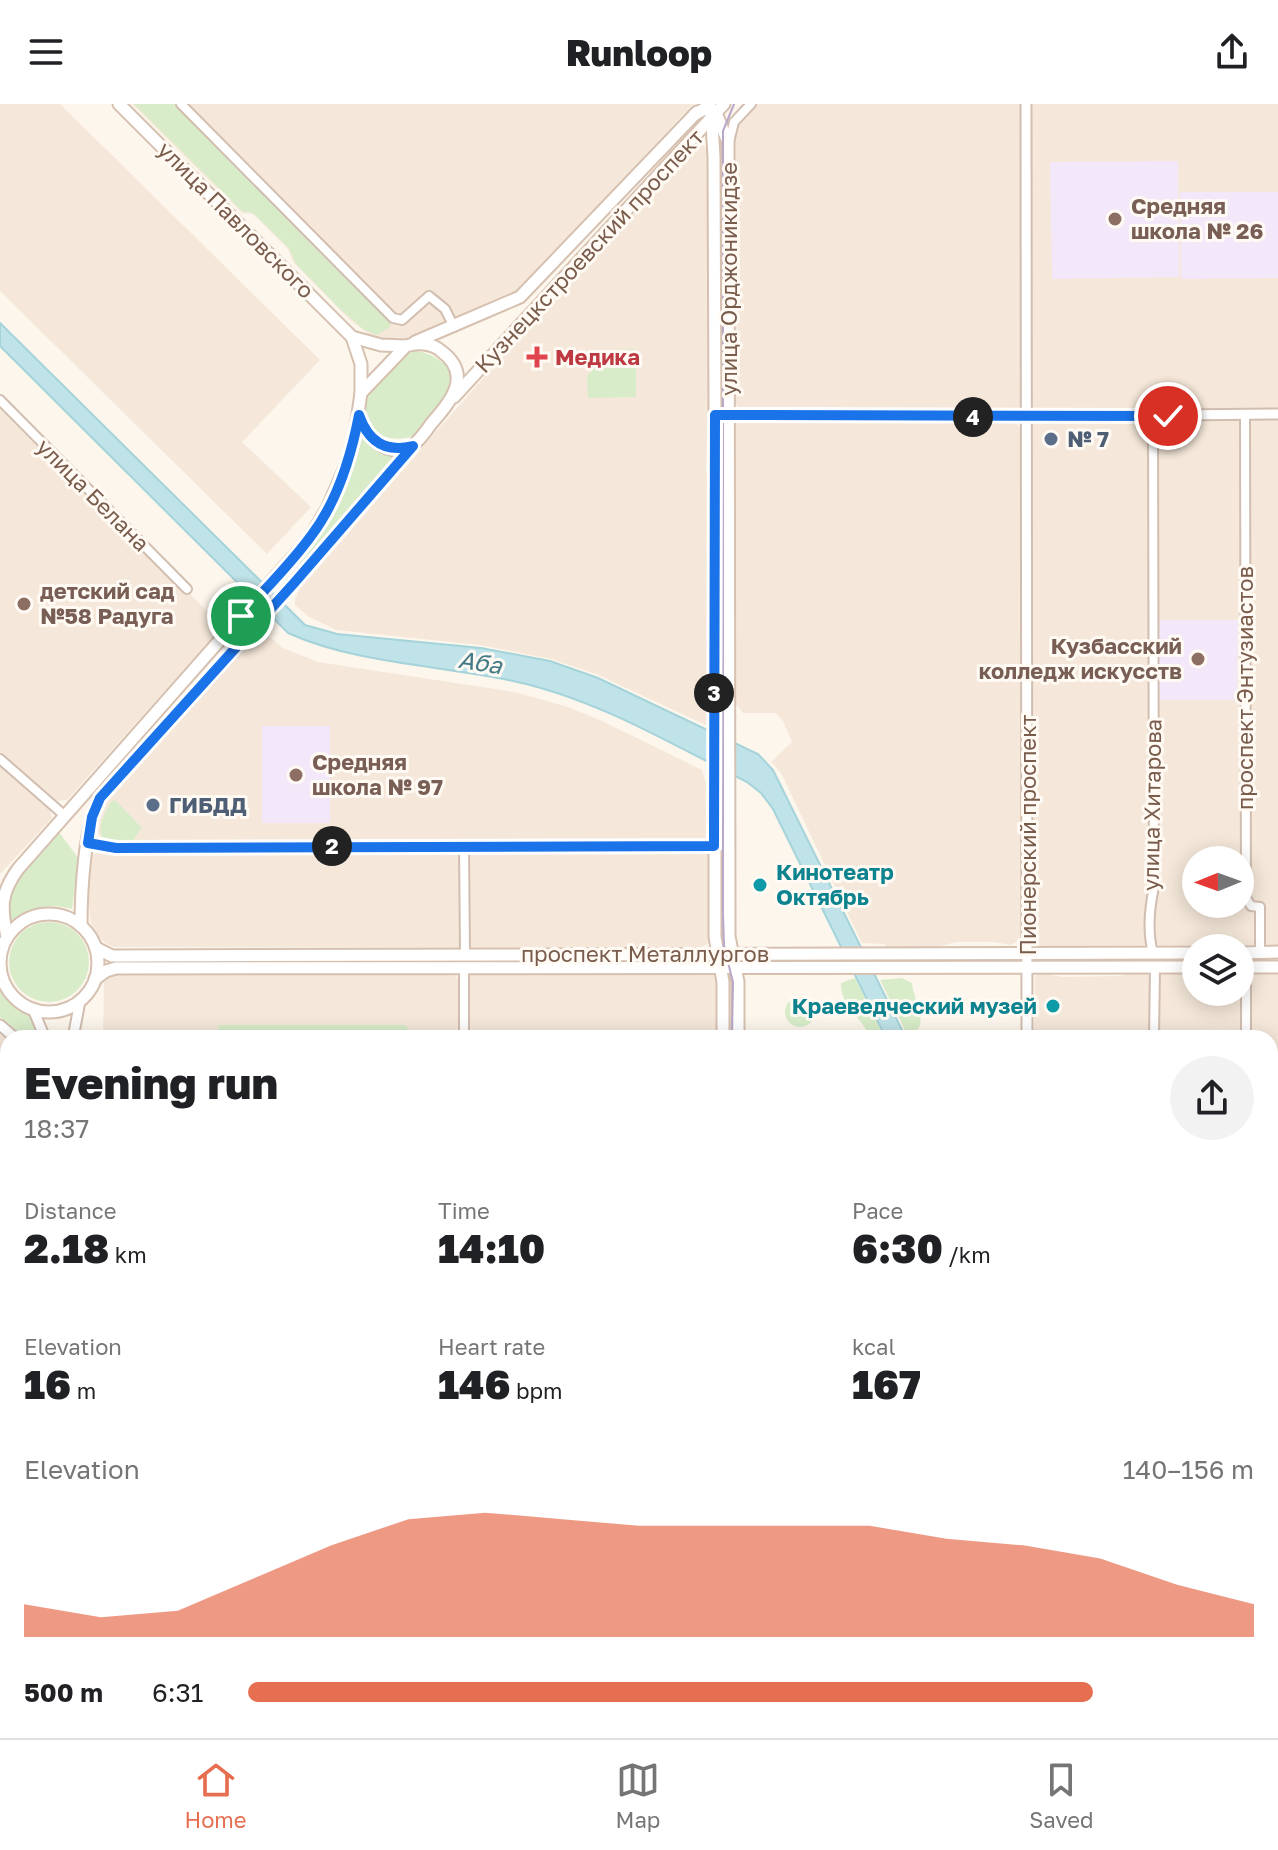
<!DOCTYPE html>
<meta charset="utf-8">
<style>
:root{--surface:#fff;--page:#f2f2f2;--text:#202124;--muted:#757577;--line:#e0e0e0;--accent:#e76f51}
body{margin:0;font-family:"Golos Text",sans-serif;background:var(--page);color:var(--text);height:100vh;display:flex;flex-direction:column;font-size:30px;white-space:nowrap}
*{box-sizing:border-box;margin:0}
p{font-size:26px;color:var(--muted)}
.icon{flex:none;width:44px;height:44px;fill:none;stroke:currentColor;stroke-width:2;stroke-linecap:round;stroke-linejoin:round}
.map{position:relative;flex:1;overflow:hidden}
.details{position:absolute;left:0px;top:926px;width:1278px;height:708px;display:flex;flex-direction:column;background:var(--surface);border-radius:24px 24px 0 0;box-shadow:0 4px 20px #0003}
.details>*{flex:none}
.needle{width:52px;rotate:269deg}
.buttons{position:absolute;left:1182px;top:742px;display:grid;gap:16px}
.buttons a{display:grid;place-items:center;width:72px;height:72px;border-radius:50%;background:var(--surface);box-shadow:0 4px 20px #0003;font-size:40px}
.pin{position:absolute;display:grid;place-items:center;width:68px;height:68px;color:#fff;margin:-34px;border:4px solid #fff;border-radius:50%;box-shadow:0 2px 8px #0007}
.km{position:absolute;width:40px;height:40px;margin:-20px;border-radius:50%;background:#222;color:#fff;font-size:22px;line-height:40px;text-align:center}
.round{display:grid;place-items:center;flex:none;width:84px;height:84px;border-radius:42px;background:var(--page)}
.head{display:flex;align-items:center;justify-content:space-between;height:136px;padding:0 24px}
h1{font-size:44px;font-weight:800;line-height:60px}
.figures{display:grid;grid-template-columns:repeat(3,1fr);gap:12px;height:136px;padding:8px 24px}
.figures div{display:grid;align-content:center}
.figures b{font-size:40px;font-weight:800}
.figures small{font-size:22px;font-weight:400}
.figures p{font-size:22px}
.chart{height:224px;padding:16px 24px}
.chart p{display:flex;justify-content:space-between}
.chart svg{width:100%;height:144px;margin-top:8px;fill:var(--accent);opacity:.7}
ul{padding:0 24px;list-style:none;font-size:26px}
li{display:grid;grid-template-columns:128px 96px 1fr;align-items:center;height:60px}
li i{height:20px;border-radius:10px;background:var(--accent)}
header{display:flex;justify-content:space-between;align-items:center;height:104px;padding:0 24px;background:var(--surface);font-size:36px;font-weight:800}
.tab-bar{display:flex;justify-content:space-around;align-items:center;height:112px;border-top:2px solid var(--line);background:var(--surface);font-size:22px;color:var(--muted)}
.tab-bar a{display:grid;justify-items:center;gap:4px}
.tab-bar .on{color:var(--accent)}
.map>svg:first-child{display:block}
</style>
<header><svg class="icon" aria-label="menu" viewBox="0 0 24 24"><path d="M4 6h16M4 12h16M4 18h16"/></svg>Runloop<svg class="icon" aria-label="share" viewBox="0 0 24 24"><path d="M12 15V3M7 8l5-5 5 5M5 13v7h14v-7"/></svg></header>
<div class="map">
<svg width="1278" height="1634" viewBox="0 0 1278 1634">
<rect width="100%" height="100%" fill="#fdf6ec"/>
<!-- residential -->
<g fill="#f5e8da" fill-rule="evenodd">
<path d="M0 0H60L320 256 242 338 311 403 267 450 0 187Z"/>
<path d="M132 0H693L518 187 507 195 413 233 391 237 369 230 350 216 293 158 288 145 253 110 242 109Z"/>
<path d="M754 0H1278V305L1017 308 741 306 736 301 733 291V32L739 16Z"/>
<path d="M700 39 709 46 710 333 707 342 706 366 709 382 711 619 706 621 596 570 551 555 480 541 336 526 309 513 295 501V495L303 478 686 45Z"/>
<path d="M0 303 213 513 215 518 216 527 212 534 67 696 54 697 0 648Z"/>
<path d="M1011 315 1019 322 1021 329 1023 585 1020 836 1011 841 993 838H956L937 843 886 844 885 840 862 839 781 669 771 658 792 638 783 617 775 609H743L734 598 732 323 742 316Z"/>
<path d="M1278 316V841L1042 842 1034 839 1031 829 1030 323 1036 317ZM1196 756H1240V800H1196Z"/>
<path d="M264 528 283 544 318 558 515 588 568 603 600 616 702 666 705 677 710 679 711 734 706 739 118 742 103 738 96 725 105 700 247 538 255 537Z"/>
<path d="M0 663 50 706 52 714 0 770Z"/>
<path d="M704 746 711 753V832L710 838 700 844 113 843 105 839 97 830 91 819 88 797 90 758 93 751 99 747Z"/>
<path d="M1141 867 1196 868V888H1240V868H1278V1077H1270V934H1034L1035 872 1042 869 1062 873 1119 872Z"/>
<path d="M445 869 456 872 458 876V934H103L104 879 105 875 120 870Z"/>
<path d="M481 869H712L717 876V934H468L467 877 471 870Z"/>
<path d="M0 925 11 934H8V1357L0 1359Z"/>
<rect x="1270" y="1160" width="8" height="186"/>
<path d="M1270 1457H1278V1634H1251V1626H1270Z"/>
<path d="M1047 1626H1244L1245 1634H1047Z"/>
</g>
<!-- industrial -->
<g fill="#efe9e4">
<path d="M8 1363V1626H239L241 1634H0V1365Z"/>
<path d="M267 1626H612L609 1634H285Z"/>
</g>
<!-- education -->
<g fill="#f3e8fa">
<path d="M1178 57 1179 173 1052 175 1050 58Z"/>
<path d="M1180 88H1278V174L1181 175Z"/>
<path d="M1158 516H1238L1237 596H1158Z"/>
<rect x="262" y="622" width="68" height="97"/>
</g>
<!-- green -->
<g fill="#d8ecc9">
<path d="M134 0H174L391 218 389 224 376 231 363 225 339 204 296 160 289 144 253 109 242 107Z"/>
<path d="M636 245V293L588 294 587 272 611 246Z"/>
<path d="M415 247C437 249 465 269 447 294 437 308 423 320 412 332 387 342 357 324 366 295 372 278 398 253 415 247Z"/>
<path d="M360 332 382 348 400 349 302 462 298 458C327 423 353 378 360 332Z"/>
<path d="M115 696 142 724 130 740C124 740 115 741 109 739 92 732 105 706 112 697Z"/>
<path d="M58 727 79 755 72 805C50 799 31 803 12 817L10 815C2 778 35 752 58 727Z"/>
<circle cx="49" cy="858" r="40"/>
<path d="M855 874 885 934H870C863 914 840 902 841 879Z"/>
<path d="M902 874 912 879C913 893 923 907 920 921 918 926 915 929 914 934H909L880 876Z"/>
<path d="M0 885 27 907 40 934H25L0 913Z"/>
<circle cx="800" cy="908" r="15"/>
<path d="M218 921H405L417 934H220Z"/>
<rect x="1270" y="1352" width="8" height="96"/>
</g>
<!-- water -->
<path fill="#bfe3e8" stroke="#a5d3da" stroke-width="2" d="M0 219 305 521 337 530 481 544 550 557 598 574 758 650 773 666 906 934H886L773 705 761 689 747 678C671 640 597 595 513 577 439 561 357 560 288 529L0 242Z"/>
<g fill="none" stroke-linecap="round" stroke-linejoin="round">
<!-- pedestrian casing -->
<g stroke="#d1beb0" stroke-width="10">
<g id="pedestrian">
<path d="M1270 1356 1278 1366"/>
<path d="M1270 1421 1278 1420"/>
</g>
</g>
<!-- minor casing -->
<g stroke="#d1beb0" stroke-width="12">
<g id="minor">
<path d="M181 0 393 214 402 216 429 192 445 205 454 223"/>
<path d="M729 38 734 18 751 0"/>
<path d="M0 296 187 485"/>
<path d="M1245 311 1246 794 1251 802 1260 803V849"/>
<path d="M1153 313 1154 783C1149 806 1147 827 1153 849"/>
<path d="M0 655 64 711"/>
<path d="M88 739 116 744 729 742"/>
<path d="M464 742 465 850"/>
<path d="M1246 863V934"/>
<path d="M464 934V863"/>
<path d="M1154 934 1155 863"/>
<path d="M1270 1079H1278"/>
<path d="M0 1364 8 1362"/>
<path d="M1155 1626V1634"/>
<path d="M1247 1626V1634"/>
</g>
</g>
<!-- tertiary casing -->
<g stroke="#d1beb0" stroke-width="13">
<g id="tertiary">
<path d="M1026 0 1027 934"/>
<path d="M723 311 990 313 1278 310"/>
<path d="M33 905 45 934"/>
<path d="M0 921 15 934"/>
<path d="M73 934 80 897"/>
<path d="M1270 1453H1278"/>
<path d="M250 1631 269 1634"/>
<path d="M1037 1634V1626"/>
</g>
</g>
<!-- secondary casing -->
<g stroke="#d6c0b0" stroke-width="15">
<g id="secondary">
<path d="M119 0 352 233 361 260V289"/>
<path d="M711 4 714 53 715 311V833L723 878V934"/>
<path d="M694 11 704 5 716 9 728 38 729 832 738 878V934"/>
<path d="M352 233 381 241 406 242"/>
<path d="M415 238 520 193 697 8"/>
<path d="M454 293 724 0"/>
<circle cx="49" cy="859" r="49"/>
<path d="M81 822C81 789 84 722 100 694L242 538 412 343"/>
<path d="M7 833C1 803 0 790 18 765L309 435 328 403 347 359 354 337 361 289 406 242C417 238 432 239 441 247 474 271 450 298 431 320 426 327 418 339 410 343 386 354 366 332 359 311"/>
<path d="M96 844 112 852 1196 849"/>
<path d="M1240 849 1278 848"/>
<path d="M1240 863H1278"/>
<path d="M95 875 106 867 116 864 1196 863"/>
<path d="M625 1634 628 1626"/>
<path d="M643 1634 646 1626"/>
</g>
</g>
<!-- pedestrian -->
<use href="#pedestrian" stroke="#fff" stroke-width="6"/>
<!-- minor -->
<use href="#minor" stroke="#fff" stroke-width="8"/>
<!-- tertiary -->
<use href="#tertiary" stroke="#fff" stroke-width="9"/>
<!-- secondary -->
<use href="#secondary" stroke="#fff" stroke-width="11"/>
<!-- tram -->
<g stroke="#b9a8c9" stroke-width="2">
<path d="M732 934 733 878 724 843 723 809V27L734 0"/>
<path d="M635 1634 638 1626"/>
</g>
</g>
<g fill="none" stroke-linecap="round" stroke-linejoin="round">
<!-- route casing -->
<g stroke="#fff" stroke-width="16">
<path id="route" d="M241 512C264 486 290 461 311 432 337 398 351 353 359 311 368 337 385 349 413 342L295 478 100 694 92 713 88 739 116 744 714 742 715 311 1168 312"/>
</g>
<!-- route -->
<use href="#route" stroke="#1a73e8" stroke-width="10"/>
</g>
<!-- markers -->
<g fill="#8d6e63" stroke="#fffaf3" stroke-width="3">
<circle cx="1115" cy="115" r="8"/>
<circle cx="24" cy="500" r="8"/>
<circle cx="1198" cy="555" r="8"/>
<circle cx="296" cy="671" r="8"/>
</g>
<path fill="#e0444e" stroke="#fffaf3" stroke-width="3" d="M533 241h8v8h8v8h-8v8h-8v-8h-8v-8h8z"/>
<g fill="#5c6f8a" stroke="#fffaf3" stroke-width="3">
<circle cx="1051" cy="335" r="8"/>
<circle cx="153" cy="701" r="8"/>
</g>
<g fill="#0f9aa8" stroke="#fffaf3" stroke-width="3">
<circle cx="760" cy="781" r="8"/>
<circle cx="1053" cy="902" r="8"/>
</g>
<g text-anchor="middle" stroke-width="6" stroke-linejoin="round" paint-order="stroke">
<!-- education labels -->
<g font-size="22" font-weight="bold" fill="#785e54" stroke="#fffaf3" text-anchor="start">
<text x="1131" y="110">Средняя<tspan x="1131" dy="25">школа № 26</tspan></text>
<text x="40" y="495">детский сад<tspan x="40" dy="25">№58 Радуга</tspan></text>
<text x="1182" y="550" text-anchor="end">Кузбасский<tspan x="1182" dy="25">колледж искусств</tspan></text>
<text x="312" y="666">Средняя<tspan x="312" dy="25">школа № 97</tspan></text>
</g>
<!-- street labels -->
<g font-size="22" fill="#7a5c4d" stroke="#fffaf3">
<text transform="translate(236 116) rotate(45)" y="8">улица Павловского</text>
<text transform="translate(589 147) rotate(-47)" y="8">Кузнецкстроевский проспект</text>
<text transform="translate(729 175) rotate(-90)" y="8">улица Орджоникидзе</text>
<text transform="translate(93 391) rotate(45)" y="8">улица Белана</text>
<text transform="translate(1245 584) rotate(-90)" y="8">проспект Энтузиастов</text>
<text transform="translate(1152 701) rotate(-89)" y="8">улица Хитарова</text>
<text transform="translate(1028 731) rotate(-90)" y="8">Пионерский проспект</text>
<text x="645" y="858">проспект Металлургов</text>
</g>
<!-- health labels -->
<g font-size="22" font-weight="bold" fill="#be3a42" stroke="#fffaf3" text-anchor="start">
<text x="555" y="261">Медика</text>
</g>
<!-- service labels -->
<g font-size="22" font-weight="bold" fill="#4e5e75" stroke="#fffaf3" text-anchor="start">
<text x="1067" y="343">№ 7</text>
<text x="169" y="709">ГИБДД</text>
</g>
<!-- culture labels -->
<g font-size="22" font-weight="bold" fill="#0d838f" stroke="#fffaf3" text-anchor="start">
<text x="776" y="776">Кинотеатр<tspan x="776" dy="25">Октябрь</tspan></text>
<text x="1037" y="910" text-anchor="end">Краеведческий музей</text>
</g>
<!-- water labels -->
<g font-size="24" font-style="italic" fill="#437c86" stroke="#fffaf3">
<text transform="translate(480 559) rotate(9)" y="8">Аба</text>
</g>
</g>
</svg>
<div class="buttons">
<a><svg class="needle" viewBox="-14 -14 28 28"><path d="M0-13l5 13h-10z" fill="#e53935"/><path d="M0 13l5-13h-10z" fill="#757577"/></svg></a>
<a><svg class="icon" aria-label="layers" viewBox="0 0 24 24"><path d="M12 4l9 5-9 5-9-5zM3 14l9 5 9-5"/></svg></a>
</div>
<div class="pin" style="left:241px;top:512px;background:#1e9e55"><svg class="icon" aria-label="arrive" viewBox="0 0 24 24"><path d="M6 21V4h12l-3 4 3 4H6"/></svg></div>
<div class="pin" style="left:1168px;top:312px;background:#d93025"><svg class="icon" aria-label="check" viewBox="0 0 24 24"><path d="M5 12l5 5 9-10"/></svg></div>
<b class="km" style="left:332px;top:742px">2</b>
<b class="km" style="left:714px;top:589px">3</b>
<b class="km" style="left:973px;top:313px">4</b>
<section class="details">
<div class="head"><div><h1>Evening run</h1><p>18:37</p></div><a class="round"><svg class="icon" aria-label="share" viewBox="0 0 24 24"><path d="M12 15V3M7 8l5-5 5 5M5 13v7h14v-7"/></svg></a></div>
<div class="figures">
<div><p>Distance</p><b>2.18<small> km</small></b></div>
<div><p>Time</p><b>14:10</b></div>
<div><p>Pace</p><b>6:30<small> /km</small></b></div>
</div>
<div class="figures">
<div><p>Elevation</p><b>16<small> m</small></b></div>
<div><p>Heart rate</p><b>146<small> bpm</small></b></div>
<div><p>kcal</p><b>167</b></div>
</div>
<div class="chart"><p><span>Elevation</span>140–156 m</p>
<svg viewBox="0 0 160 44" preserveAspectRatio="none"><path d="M0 44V34L10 38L20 36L30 26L40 16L50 8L60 6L70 8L80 10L90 10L100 10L110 10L120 14L130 16L140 20L150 28L160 34V44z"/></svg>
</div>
<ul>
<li><b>500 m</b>6:31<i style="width:84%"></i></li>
</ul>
</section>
</div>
<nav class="tab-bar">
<a class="on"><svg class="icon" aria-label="home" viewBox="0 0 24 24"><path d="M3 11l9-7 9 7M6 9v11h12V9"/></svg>Home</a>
<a><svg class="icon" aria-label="map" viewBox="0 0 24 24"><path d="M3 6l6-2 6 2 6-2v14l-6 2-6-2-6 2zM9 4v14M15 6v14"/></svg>Map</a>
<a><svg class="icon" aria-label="saved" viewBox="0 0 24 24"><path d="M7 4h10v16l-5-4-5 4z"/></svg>Saved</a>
</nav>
